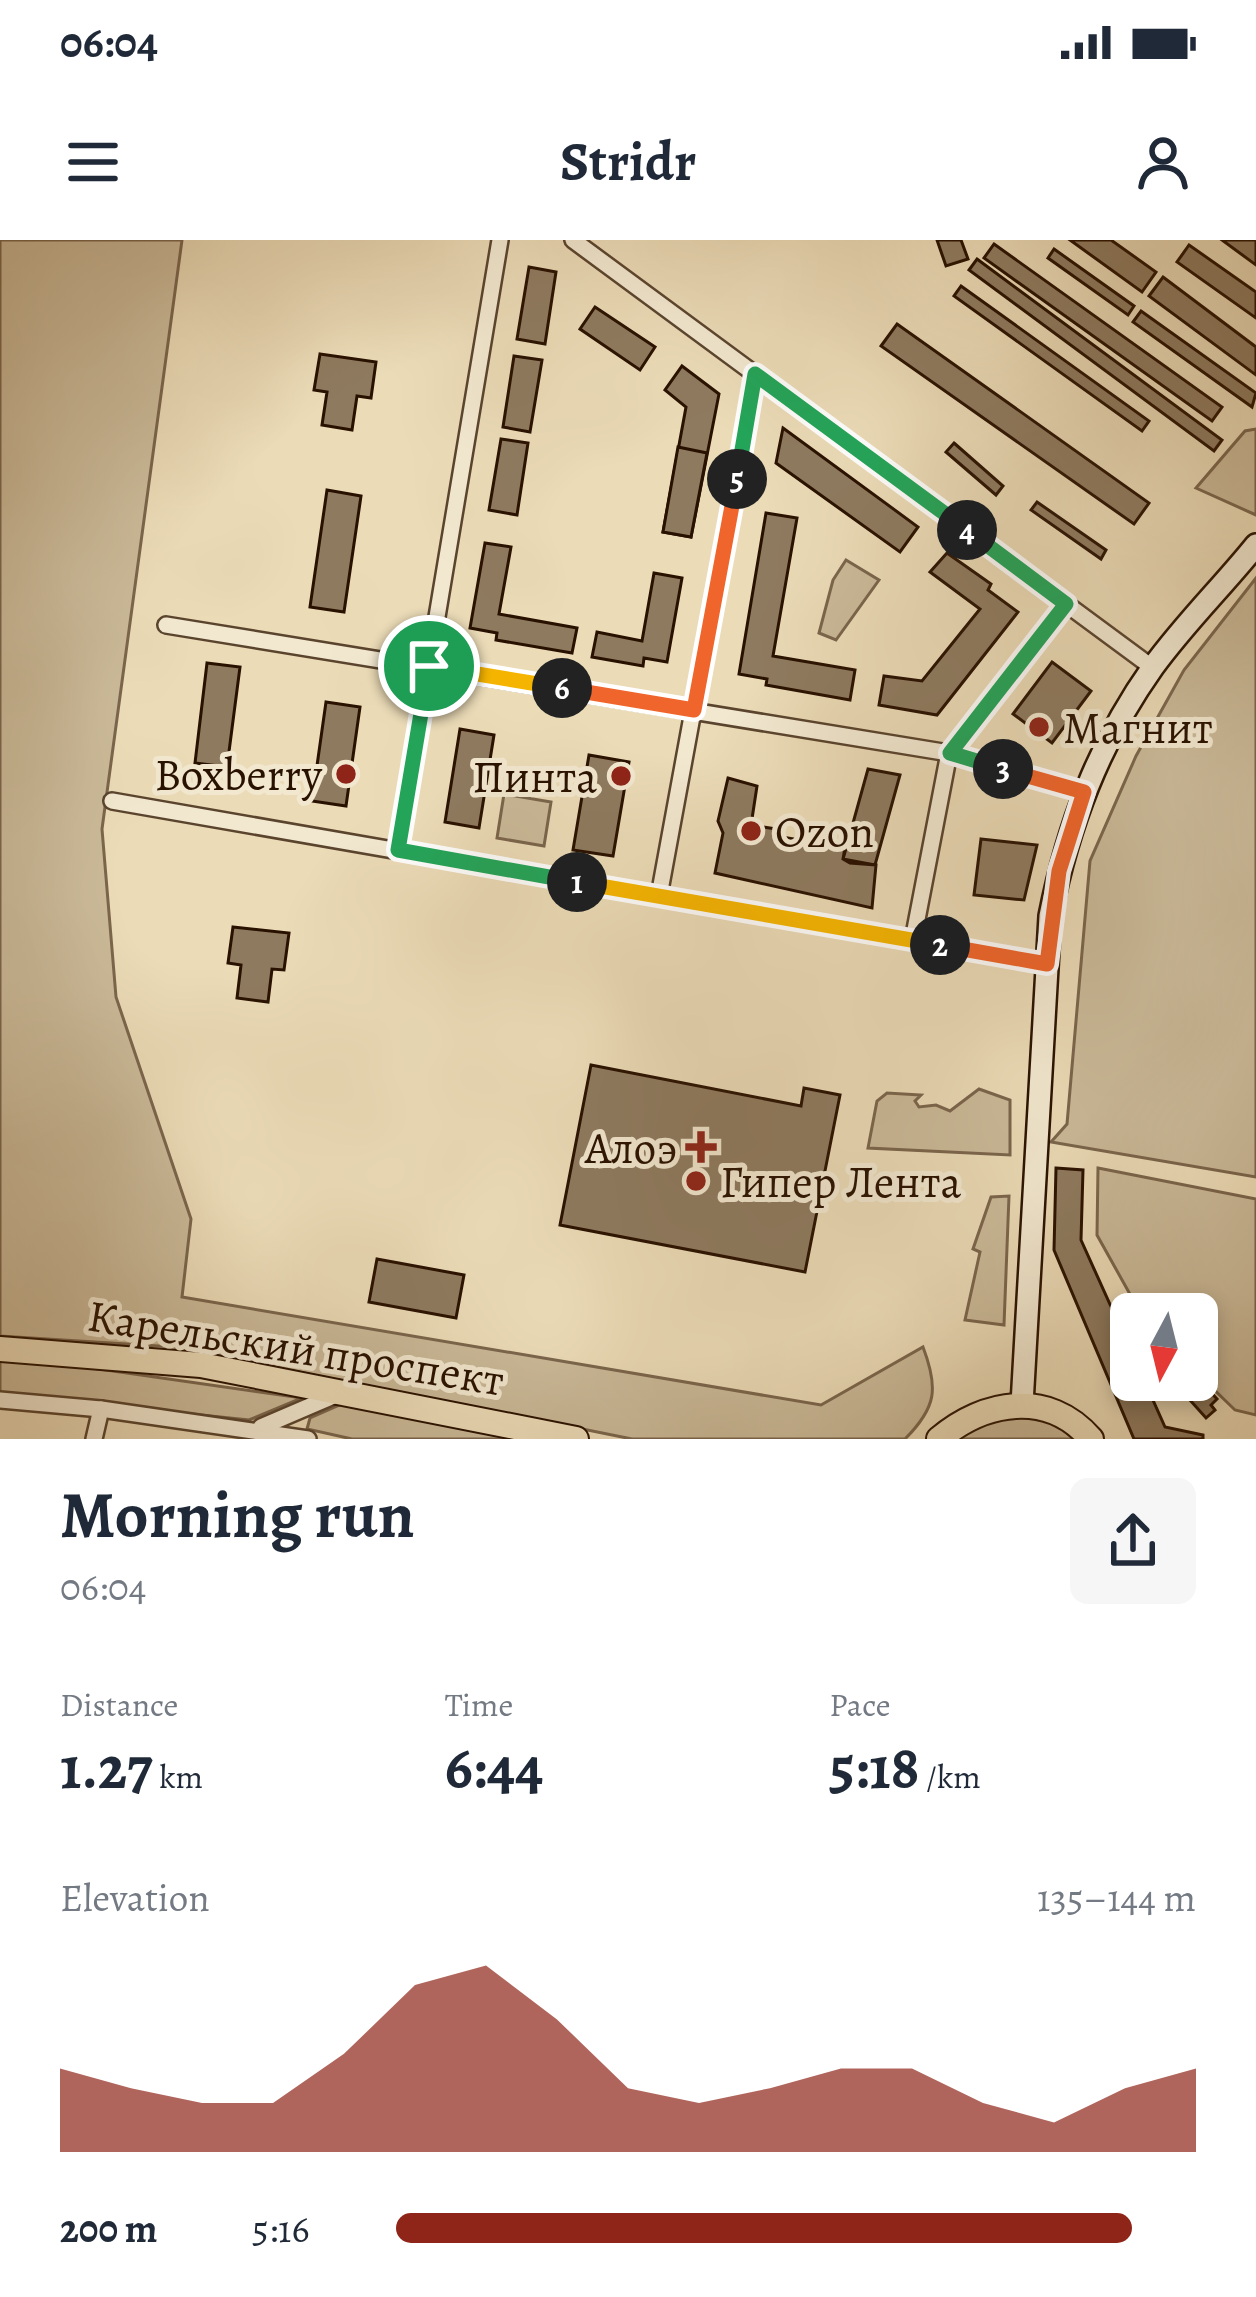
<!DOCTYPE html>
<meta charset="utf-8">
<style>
:root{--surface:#fff;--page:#f6f6f7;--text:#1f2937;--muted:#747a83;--accent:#8f2418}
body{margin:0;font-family:Alegreya,serif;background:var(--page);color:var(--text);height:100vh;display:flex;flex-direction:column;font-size:45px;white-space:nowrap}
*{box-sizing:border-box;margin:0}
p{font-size:39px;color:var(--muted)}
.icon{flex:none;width:66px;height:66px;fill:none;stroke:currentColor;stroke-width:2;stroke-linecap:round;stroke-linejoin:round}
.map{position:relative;height:1199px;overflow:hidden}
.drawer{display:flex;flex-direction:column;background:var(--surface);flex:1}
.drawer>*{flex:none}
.needle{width:78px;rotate:187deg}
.buttons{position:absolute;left:1110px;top:1053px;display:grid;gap:24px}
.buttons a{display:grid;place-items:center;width:108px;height:108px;border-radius:18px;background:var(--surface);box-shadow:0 6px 18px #0003;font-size:60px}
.pin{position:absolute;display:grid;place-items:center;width:102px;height:102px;color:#fff;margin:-51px;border:6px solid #fff;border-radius:50%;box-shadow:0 3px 12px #0007}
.km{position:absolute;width:60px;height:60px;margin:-30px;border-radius:50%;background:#222;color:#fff;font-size:33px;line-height:60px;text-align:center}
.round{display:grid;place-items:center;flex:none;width:126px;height:126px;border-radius:18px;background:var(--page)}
.head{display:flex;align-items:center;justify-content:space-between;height:204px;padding:0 60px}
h1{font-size:66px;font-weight:700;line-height:90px}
.figures{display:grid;grid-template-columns:repeat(3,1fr);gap:18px;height:204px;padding:12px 60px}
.figures div{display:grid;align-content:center}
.figures b{font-size:60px;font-weight:700}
.figures small{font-size:33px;font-weight:400}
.figures p{font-size:33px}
.chart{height:336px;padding:24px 60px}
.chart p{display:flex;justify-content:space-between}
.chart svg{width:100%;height:216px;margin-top:12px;fill:var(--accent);opacity:.7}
ul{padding:0 60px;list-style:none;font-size:39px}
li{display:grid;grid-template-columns:192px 144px 1fr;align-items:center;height:90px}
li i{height:30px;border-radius:15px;background:var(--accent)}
.status{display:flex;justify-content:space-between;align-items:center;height:84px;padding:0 60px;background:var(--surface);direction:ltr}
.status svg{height:33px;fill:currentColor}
header{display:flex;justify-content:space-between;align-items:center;height:156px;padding:0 60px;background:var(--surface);font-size:54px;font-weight:700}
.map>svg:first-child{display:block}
</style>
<div class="status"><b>06:04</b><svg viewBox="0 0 49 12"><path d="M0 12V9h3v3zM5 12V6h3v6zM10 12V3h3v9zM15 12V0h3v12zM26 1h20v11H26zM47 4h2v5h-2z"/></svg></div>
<header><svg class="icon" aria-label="menu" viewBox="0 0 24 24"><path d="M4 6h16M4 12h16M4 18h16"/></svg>Stridr<svg class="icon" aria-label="person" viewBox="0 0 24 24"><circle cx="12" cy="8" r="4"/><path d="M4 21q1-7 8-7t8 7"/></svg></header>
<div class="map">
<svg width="1256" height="1199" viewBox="0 0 1256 1199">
<rect width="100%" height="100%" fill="#ebdbb7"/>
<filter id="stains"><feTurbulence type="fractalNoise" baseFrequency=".00167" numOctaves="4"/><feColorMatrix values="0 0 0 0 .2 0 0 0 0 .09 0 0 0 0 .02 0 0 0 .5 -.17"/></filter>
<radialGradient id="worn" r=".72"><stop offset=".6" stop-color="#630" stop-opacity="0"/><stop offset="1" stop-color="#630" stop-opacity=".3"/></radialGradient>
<!-- green -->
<g fill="#cab998" stroke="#7a654c" stroke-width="3">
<path d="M0 0H182L102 589 116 757 191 979 182 1057 821 1165 923 1107C939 1149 936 1168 905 1199H632L174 1107 0 1096Z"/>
<path d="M1256 189V275L1196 248 1245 191Z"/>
<path d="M846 320 879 340 836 400 819 393 833 340Z"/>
<path d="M1256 338V937L1051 902 1067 884 1090 621 1136 516 1184 430Z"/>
<path d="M504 554 551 562 544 606 497 598Z"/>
<path d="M979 849 1010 860V915L868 908 877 861 887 853 921 855 915 861 919 867 936 865 950 871Z"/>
<path d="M1098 928 1256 959V1175L1235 1170 1197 1133V1074H1141L1097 995Z"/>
<path d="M1009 956 1004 1085 965 1080 980 1012 973 1009 991 957Z"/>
<path d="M0 1121 57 1123 302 1158 249 1180 0 1154Z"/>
<path d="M342 1164 516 1199H352L307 1189 310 1178Z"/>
<path d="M1026 1175 1061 1183 1081 1199H952L976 1183Z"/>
</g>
<!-- building -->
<g fill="#8e7a5f" stroke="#291100" stroke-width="3">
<path d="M937 0H961L968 19 946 26Z"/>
<path d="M1070 0H1111L1156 32 1142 52Z"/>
<path d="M1222 0H1256V25Z"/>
<path d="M994 4 1222 167 1212 181 984 18Z"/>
<path d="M1189 5 1256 52V78L1177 22Z"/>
<path d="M1054 9 1134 66 1128 75 1048 18Z"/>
<path d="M977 19 1222 200 1214 211 969 30Z"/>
<path d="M529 27 556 32 545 104 517 99Z"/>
<path d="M1163 37 1256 107V135L1149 56Z"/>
<path d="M961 46 1149 181 1142 191 954 56Z"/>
<path d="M595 67 655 107 640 130 580 89Z"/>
<path d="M1141 71 1256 153 1252 167 1133 82Z"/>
<path d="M897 84 1149 263 1134 284 881 106Z"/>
<path d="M320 114 376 122 371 158 357 156 352 190 322 185 327 152 314 150Z"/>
<path d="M514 116 542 120 530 192 503 187Z"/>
<path d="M682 126 719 154 691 297 663 292 686 167 665 150Z"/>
<path d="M783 188 918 287 900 312 776 223Z"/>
<path d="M501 199 528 203 517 275 489 270Z"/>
<path d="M954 203 1003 246 996 255 946 212Z"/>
<path d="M678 207 707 213 691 297 663 292Z"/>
<path d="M327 250 361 256 344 372 310 367Z"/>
<path d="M1037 262 1106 310 1101 319 1031 270Z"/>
<path d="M766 273 797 278 773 416 855 430 850 460 766 445 767 439 739 434Z"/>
<path d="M485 303 511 307 499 374 577 388 572 413 496 400 497 393 470 388Z"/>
<path d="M947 313 991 344 988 350 1018 372 937 475 879 465 884 436 922 441 980 369 930 332Z"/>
<path d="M654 333 682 338 667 422 644 418 643 426 592 417 597 392 642 401Z"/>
<path d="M1052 422 1091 451 1052 503 1013 474Z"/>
<path d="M207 423 240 427 227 527 195 523Z"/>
<path d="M326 462 360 467 346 566 312 561Z"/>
<path d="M460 489 494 495 479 588 445 582Z"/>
<path d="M589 515 629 522 613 616 573 610Z"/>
<path d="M868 529 900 535 875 625 843 619Z"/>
<path d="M728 538 757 546 750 592 762 593 763 587 783 590 782 597 845 608 843 619 850 623 876 625 872 668 715 633 723 593 718 581Z"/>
<path d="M981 599 1037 605 1024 660 974 655Z"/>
<path d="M233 687 289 693 284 730 272 729 268 762 237 758 241 725 228 723Z"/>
<path d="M591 825 801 866 804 848 840 855 805 1032 560 985Z"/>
<path d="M1056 928 1083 930 1081 1000 1131 1111V1140H1144L1165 1187 1203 1195V1199H1134L1054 1010Z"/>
<path d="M377 1019 464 1035 456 1078 369 1062Z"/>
<path d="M1172 1140H1189L1199 1151 1205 1146 1217 1159 1211 1165 1215 1170 1206 1178Z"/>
</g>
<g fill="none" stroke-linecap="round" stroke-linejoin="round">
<!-- street casing -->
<g stroke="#5a442e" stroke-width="20">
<g id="street">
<path d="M573 0 1153 428"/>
<path d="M166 385 949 513 1084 552"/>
<path d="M112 561 1047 724"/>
<path d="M398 610 500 0"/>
<path d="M659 656 755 134"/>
<path d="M913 700 949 513 1066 364"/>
<path d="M0 1160 101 1169 308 1199"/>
<path d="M261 1187 338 1154"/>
<path d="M94 1199 101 1169"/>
</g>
</g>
<!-- secondary casing -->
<g stroke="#291100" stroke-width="26">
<path id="secondary" d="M1022 1164 1050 676C1068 585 1099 503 1153 427 1184 384 1223 346 1256 305"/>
</g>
<!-- primary casing -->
<g stroke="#291100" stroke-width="28">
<g id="primary">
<path d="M0 1109 201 1125 576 1199"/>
<path d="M939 1199C984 1161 1048 1149 1091 1199"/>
</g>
</g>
<!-- street -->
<use href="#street" stroke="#f2e8d0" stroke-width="15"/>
<!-- secondary -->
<use href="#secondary" stroke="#f2e8d0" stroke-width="21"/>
<!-- primary -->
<use href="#primary" stroke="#ebdbb7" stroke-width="24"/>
</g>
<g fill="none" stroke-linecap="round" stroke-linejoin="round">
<!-- split-1 casing -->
<g stroke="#fff" stroke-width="24">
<path id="split-1" d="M429 426 398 610 577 642"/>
</g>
<!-- split-2 casing -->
<g stroke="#fff" stroke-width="24">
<path id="split-2" d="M577 642 940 705"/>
</g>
<!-- split-3 casing -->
<g stroke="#fff" stroke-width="24">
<path id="split-3" d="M940 705 1047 724 1059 631 1084 552 1003 529"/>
</g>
<!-- split-4 casing -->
<g stroke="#fff" stroke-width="24">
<path id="split-4" d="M967 290 1066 364 950 513 1003 529"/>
</g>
<!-- split-5 casing -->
<g stroke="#fff" stroke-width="24">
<path id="split-5" d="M737 239 755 134 967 290"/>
</g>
<!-- split-6 casing -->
<g stroke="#fff" stroke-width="24">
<path id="split-6" d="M562 448 694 470 737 239"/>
</g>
<!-- split-7 casing -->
<g stroke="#fff" stroke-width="24">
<path id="split-7" d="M429 426 562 448"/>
</g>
<!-- split-1 -->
<use href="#split-1" stroke="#22a559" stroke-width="15"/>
<!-- split-2 -->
<use href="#split-2" stroke="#f5b400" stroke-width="15"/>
<!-- split-3 -->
<use href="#split-3" stroke="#f0652b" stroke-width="15"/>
<!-- split-4 -->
<use href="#split-4" stroke="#22a559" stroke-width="15"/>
<!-- split-5 -->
<use href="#split-5" stroke="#22a559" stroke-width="15"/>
<!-- split-6 -->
<use href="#split-6" stroke="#f0652b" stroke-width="15"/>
<!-- split-7 -->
<use href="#split-7" stroke="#f5b400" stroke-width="15"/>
</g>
<!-- markers -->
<g fill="#8f2418" stroke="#f2e8d0" stroke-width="4.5">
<circle cx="1039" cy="487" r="12"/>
<circle cx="346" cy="534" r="12"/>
<circle cx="621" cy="536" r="12"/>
<circle cx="751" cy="591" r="12"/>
<path d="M695 889h12v12h12v12h-12v12h-12v-12h-12v-12h12z"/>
<circle cx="696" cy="941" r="12"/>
</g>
<g text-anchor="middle" stroke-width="10" stroke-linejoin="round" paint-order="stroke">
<!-- poi labels -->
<g font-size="45" fill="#291100" stroke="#f2e8d0" text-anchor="start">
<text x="1063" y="503">Магнит</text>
<text x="322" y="550" text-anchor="end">Boxberry</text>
<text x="597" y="552" text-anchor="end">Пинта</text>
<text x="775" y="607">Ozon</text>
<text x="677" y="923" text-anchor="end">Алоэ</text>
<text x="720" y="957">Гипер Лента</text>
</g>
<!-- street labels -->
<g font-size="45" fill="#291100" stroke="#f2e8d0">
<text transform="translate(296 1107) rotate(9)" y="16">Карельский проспект</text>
</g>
</g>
<rect width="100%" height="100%" filter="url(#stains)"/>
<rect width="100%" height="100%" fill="url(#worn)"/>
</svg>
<div class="buttons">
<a><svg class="needle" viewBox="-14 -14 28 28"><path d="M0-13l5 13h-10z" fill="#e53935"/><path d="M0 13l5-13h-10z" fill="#747a83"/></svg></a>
</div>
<div class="pin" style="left:429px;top:426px;background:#1e9e55"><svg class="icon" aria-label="arrive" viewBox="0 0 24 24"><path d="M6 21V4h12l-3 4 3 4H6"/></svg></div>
<b class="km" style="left:577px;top:642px">1</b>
<b class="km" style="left:940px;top:705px">2</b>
<b class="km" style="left:1003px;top:529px">3</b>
<b class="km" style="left:967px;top:290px">4</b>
<b class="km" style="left:737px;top:239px">5</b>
<b class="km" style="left:562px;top:448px">6</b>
</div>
<section class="drawer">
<div class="head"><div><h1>Morning run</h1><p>06:04</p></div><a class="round"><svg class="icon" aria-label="share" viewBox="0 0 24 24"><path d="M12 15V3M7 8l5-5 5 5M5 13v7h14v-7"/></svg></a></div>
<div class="figures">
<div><p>Distance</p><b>1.27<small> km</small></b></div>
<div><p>Time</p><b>6:44</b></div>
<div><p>Pace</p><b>5:18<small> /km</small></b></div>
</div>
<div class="chart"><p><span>Elevation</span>135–144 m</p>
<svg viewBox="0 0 160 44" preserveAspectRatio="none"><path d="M0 44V27L10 31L20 34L30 34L40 24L50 10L60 6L70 17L80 31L90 34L100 31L110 27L120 27L130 34L140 38L150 31L160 27V44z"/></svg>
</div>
<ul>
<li><b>200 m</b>5:16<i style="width:92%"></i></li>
</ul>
</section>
